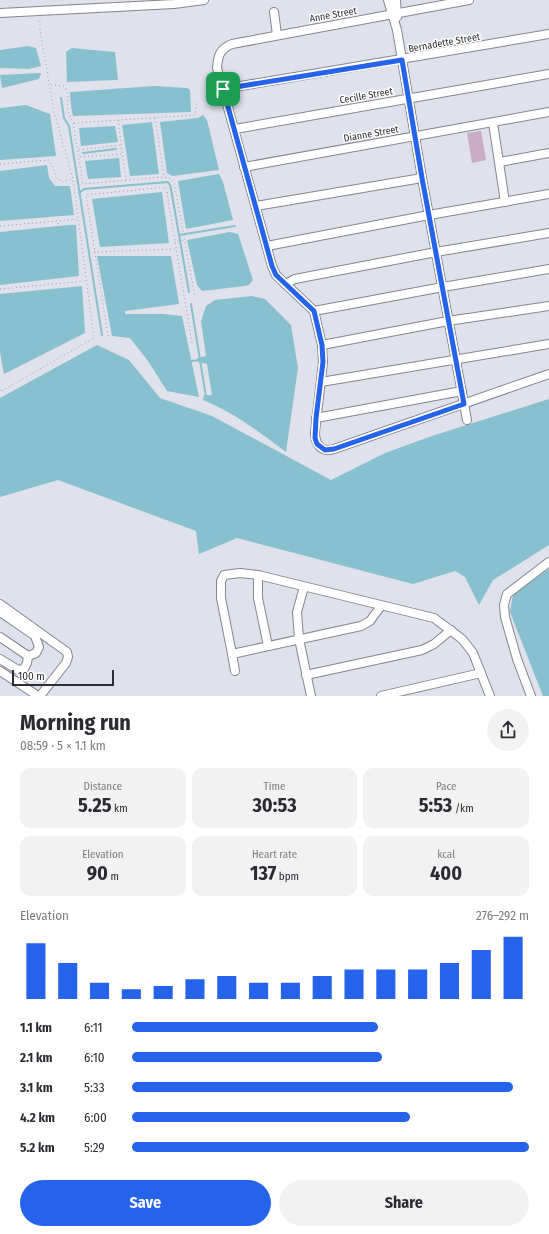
<!DOCTYPE html>
<meta charset="utf-8">
<style>
:root{--surface:#fff;--page:#f2f2f3;--text:#2b2b33;--muted:#7c7c81;--accent:#2563eb}
body{margin:0;font-family:"Fira Sans Condensed",sans-serif;background:var(--page);color:var(--text);height:100vh;display:flex;flex-direction:column;font-size:15px;white-space:nowrap}
*{box-sizing:border-box;margin:0}
p{font-size:13px;color:var(--muted)}
.icon{flex:none;width:22px;height:22px;fill:none;stroke:currentColor;stroke-width:2;stroke-linecap:round;stroke-linejoin:round}
.map{position:relative;height:696px;overflow:hidden}
.side{display:flex;flex-direction:column;background:var(--surface);flex:1}
.side>*{flex:none}
.scale{position:absolute;left:12px;bottom:10px;width:102px;box-sizing:border-box;padding-left:4px;border:2px solid #2d2e32;border-top:0;font-size:11px;line-height:14px;white-space:nowrap;color:#2d2e32;-webkit-text-stroke:3px #fff;paint-order:stroke}
.pin{position:absolute;display:grid;place-items:center;width:34px;height:34px;color:#fff;margin:-17px;border-radius:8px;box-shadow:0 2px 6px #0006}
.round{display:grid;place-items:center;flex:none;width:42px;height:42px;border-radius:21px;background:var(--page)}
.overview{display:flex;align-items:center;justify-content:space-between;height:68px;padding:0 20px}
h1{font-size:22px;font-weight:700;line-height:30px}
.stats{display:grid;grid-template-columns:repeat(3,1fr);gap:6px;height:68px;padding:4px 20px}
.stats div{display:grid;align-content:center;border-radius:10px;background:var(--page);text-align:center}
.stats b{font-size:20px;font-weight:700}
.stats small{font-size:11px;font-weight:400}
.stats p{font-size:11px}
.chart{height:112px;padding:8px 20px}
.chart p{display:flex;justify-content:space-between}
.chart svg{width:100%;height:72px;margin-top:4px;stroke:var(--accent);stroke-width:6}
.primary-button{display:flex;gap:8px;margin-top:auto;padding:8px 20px}
.primary-button a{flex:1;height:46px;border-radius:24px;background:var(--accent);color:#fff;font-size:16px;font-weight:700;line-height:46px;text-align:center}
.primary-button a+a{background:var(--page);color:var(--text)}
ul{padding:0 20px;list-style:none;font-size:13px}
li{display:grid;grid-template-columns:64px 48px 1fr;align-items:center;height:30px}
li i{height:10px;border-radius:5px;background:var(--accent)}
.map>svg:first-child{display:block}
</style>
<div class="map">
<svg width="549" height="696" viewBox="0 0 549 696">
<rect width="100%" height="100%" fill="#dfe1ec"/>
<!-- green -->
<path fill="#ccacc5" d="M481 131 486 160 472 163 467 133Z"/>
<!-- water -->
<g fill="#88c0cf">
<path d="M28 46 36 48 41 66 29 69 0 68V50Z"/>
<path d="M72 48 115 52 118 80 67 82 66 52Z"/>
<path d="M41 73 39 79 2 88 0 75Z"/>
<path d="M154 86 187 88 190 90 191 112 73 116 71 107 70 92Z"/>
<path d="M26 105 50 114 56 156 0 160V108Z"/>
<path d="M203 115 207 120 219 170 173 176 167 173 160 122 198 118Z"/>
<path d="M152 122 159 174 130 176 122 125Z"/>
<path d="M115 126 118 142 81 146 79 128Z"/>
<path d="M119 158 121 177 88 179 85 161Z"/>
<path d="M47 165 49 178 55 186H70L74 215 0 221V171Z"/>
<path d="M219 174 223 182 233 220 186 229 178 181Z"/>
<path d="M162 192 169 243 100 247 92 199Z"/>
<path d="M68 225H76L79 276 0 285V232Z"/>
<path d="M230 232 238 234 253 280 249 285 245 286 202 291 197 285 187 240Z"/>
<path d="M97 256H171L179 304 125 311V314H163L182 316 199 397 167 391 148 361 130 338 112 336Z"/>
<path d="M82 286 85 333 4 374 0 352V294Z"/>
<path d="M252 296 265 299 291 325 298 368 286 452C259 432 235 413 203 400L204 395H212L207 364 198 362 197 358 206 356 201 321 206 306 215 300Z"/>
<path d="M97 345 129 360 160 398 212 416 331 480 385 453 432 436 549 399V545L493 580 479 605 465 577 455 571 413 584 237 538 199 554 196 531 58 480 0 497V398Z"/>
<path d="M549 569V696H543L510 612 513 594Z"/>
</g>
<g fill="none" stroke-linecap="round" stroke-linejoin="round">
<!-- stream -->
<g stroke="#88c0cf" stroke-width="2">
<path d="M61 98 64 118 69 126 102 335"/>
<path d="M83 153 116 149"/>
<path d="M79 193 84 189 168 182 170 185 171 189 189 292"/>
<path d="M179 235 235 226"/>
<path d="M191 304 206 397"/>
<path d="M192 361 199 360"/>
</g>
<!-- minor casing -->
<g stroke="#83868f" stroke-width="10">
<g id="minor">
<path d="M388 0 397 30 422 178 467 420"/>
<path d="M396 0 397 17"/>
<path d="M469 0 232 44C220 49 218 55 217 68L272 266 276 275 314 311 322 345 323 362 315 432C315 444 321 453 334 449L549 374"/>
<path d="M274 12 277 35"/>
<path d="M0 13 174 4 204 0"/>
<path d="M223 89 549 34"/>
<path d="M493 123 505 202"/>
<path d="M235 129 549 74"/>
<path d="M500 162 549 153"/>
<path d="M244 167 549 112"/>
<path d="M256 206 422 178"/>
<path d="M267 246 429 215 549 194"/>
<path d="M285 284 295 279 436 252 549 233"/>
<path d="M314 311 443 287 549 269"/>
<path d="M322 345 448 321 549 306"/>
<path d="M321 382 549 344"/>
<path d="M316 418 462 391"/>
<path d="M258 575V598L268 646"/>
<path d="M304 587 297 612 299 639 311 696"/>
<path d="M0 604 67 652 68 657 66 663 40 696"/>
<path d="M381 606 370 621 361 626 232 654 221 598V581L224 575 240 573 258 575 434 618 462 639 473 653 490 696"/>
<path d="M0 612 35 636 39 647 36 653 28 656"/>
<path d="M0 637 28 656"/>
<path d="M232 654 235 671"/>
<path d="M0 659 18 670 24 669 27 663 28 656"/>
<path d="M0 671 35 694 36 696"/>
<path d="M306 675 422 650 434 644 451 630"/>
<path d="M381 696 481 673"/>
<path d="M531 696 517 659 505 617 504 605 507 594 549 562"/>
</g>
</g>
<!-- path -->
<g stroke="#a0a2aa" stroke-width="1" stroke-dasharray="1 3" stroke-linecap="butt">
<path d="M51 85 64 86 67 91 68 111 73 123 83 184 164 177 169 178 174 182 195 297"/>
<path d="M155 118 164 176"/>
<path d="M118 120 126 181"/>
<path d="M74 123 195 115 197 103"/>
<path d="M79 150 121 145"/>
<path d="M80 157 122 154"/>
<path d="M0 164 49 160 54 171 56 178 63 182 72 179"/>
<path d="M167 193 175 191"/>
<path d="M58 223 60 234"/>
<path d="M0 226 79 219"/>
<path d="M174 242 184 240"/>
<path d="M94 252 175 249"/>
<path d="M0 289 86 281"/>
<path d="M108 336 86 195 166 187 192 343"/>
<path d="M0 390V392L94 338 73 179 54 112 40 30V18"/>
</g>
<!-- minor -->
<use href="#minor" stroke="#fff" stroke-width="8"/>
</g>
<g fill="none" stroke-linecap="round" stroke-linejoin="round">
<!-- route casing -->
<g stroke="#fff" stroke-width="8">
<path id="route" d="M402 60 422 178 464 404 334 449 325 450 317 444 315 438 316 418 323 362 322 345 314 311 276 275 272 266 223 89Z"/>
</g>
<!-- route -->
<use href="#route" stroke="#2563eb" stroke-width="5"/>
</g>
<g text-anchor="middle" stroke-width="3" stroke-linejoin="round" paint-order="stroke">
<!-- street labels -->
<g font-size="10" fill="#2d2e32" stroke="#fff">
<text transform="translate(333 14) rotate(-10)" y="4">Anne Street</text>
<text transform="translate(444 42) rotate(-10)" y="4">Bernadette Street</text>
<text transform="translate(366 95) rotate(-10)" y="4">Cecille Street</text>
<text transform="translate(371 133) rotate(-10)" y="4">Dianne Street</text>
</g>
</g>
</svg>
<div class="scale">100 m</div>
<div class="pin" style="left:223px;top:89px;background:#1e9e55"><svg class="icon" aria-label="arrive" viewBox="0 0 24 24"><path d="M6 21V4h12l-3 4 3 4H6"/></svg></div>
</div>
<section class="side">
<div class="overview"><div><h1>Morning run</h1><p>08:59 · 5 × 1.1 km</p></div><a class="round"><svg class="icon" aria-label="share" viewBox="0 0 24 24"><path d="M12 15V3M7 8l5-5 5 5M5 13v7h14v-7"/></svg></a></div>
<div class="stats">
<div><p>Distance</p><b>5.25<small> km</small></b></div>
<div><p>Time</p><b>30:53</b></div>
<div><p>Pace</p><b>5:53<small> /km</small></b></div>
</div>
<div class="stats">
<div><p>Elevation</p><b>90<small> m</small></b></div>
<div><p>Heart rate</p><b>137<small> bpm</small></b></div>
<div><p>kcal</p><b>400</b></div>
</div>
<div class="chart"><p><span>Elevation</span>276–292 m</p>
<svg viewBox="0 0 160 44" preserveAspectRatio="none"><path d="M5 44V10M15 44V22M25 44V34M35 44V38M45 44V36M55 44V32M65 44V30M75 44V34M85 44V34M95 44V30M105 44V26M115 44V26M125 44V26M135 44V22M145 44V14M155 44V6"/></svg>
</div>
<ul>
<li><b>1.1 km</b>6:11<i style="width:62%"></i></li>
<li><b>2.1 km</b>6:10<i style="width:63%"></i></li>
<li><b>3.1 km</b>5:33<i style="width:96%"></i></li>
<li><b>4.2 km</b>6:00<i style="width:70%"></i></li>
<li><b>5.2 km</b>5:29<i style="width:100%"></i></li>
</ul>
<div class="primary-button"><a>Save</a><a>Share</a></div>
</section>
